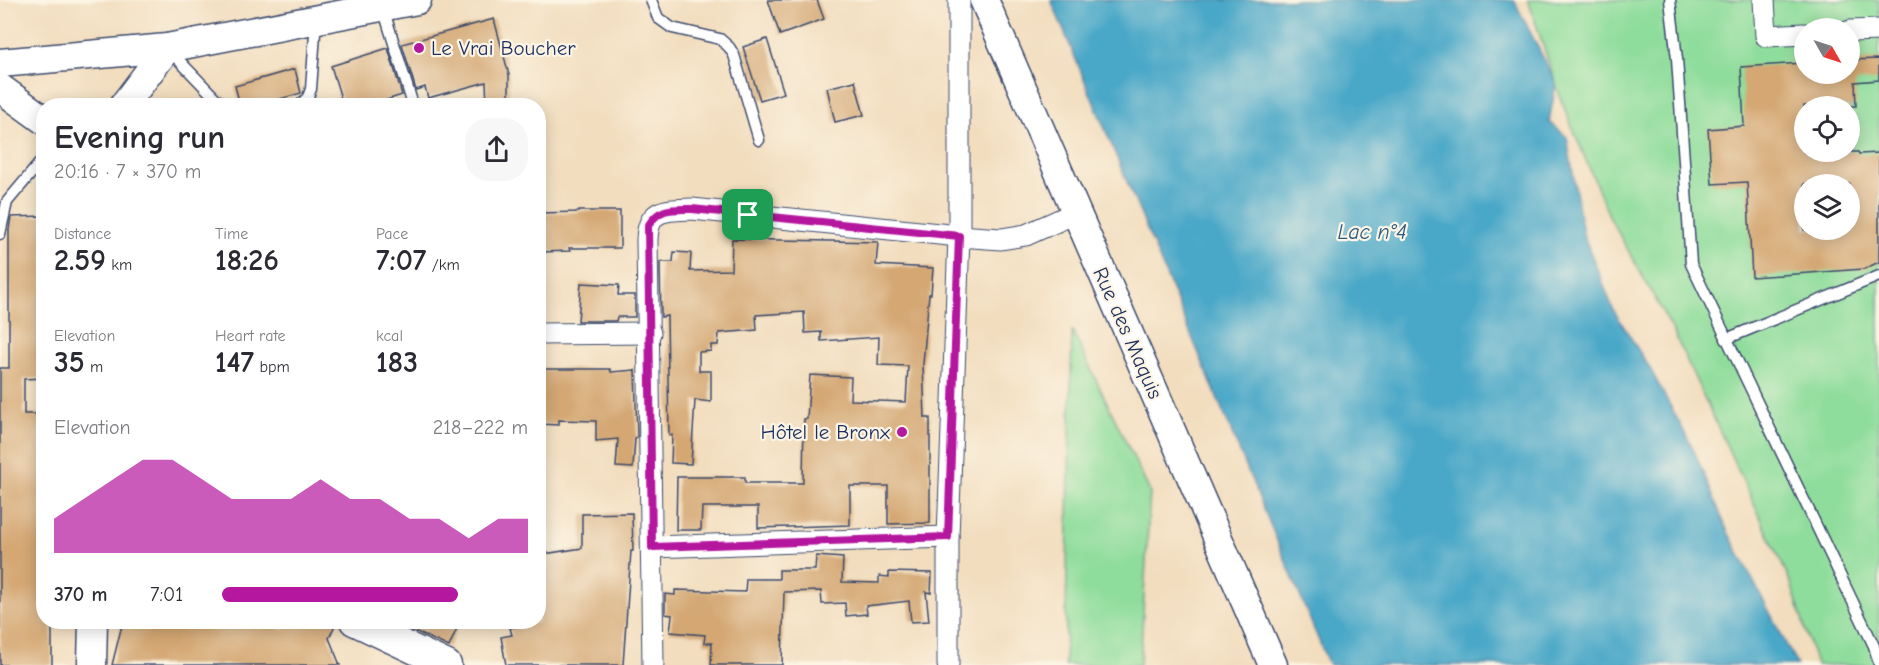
<!DOCTYPE html>
<meta charset="utf-8">
<style>
:root{--surface:#fff;--page:#f7f7f7;--text:#2b2b33;--muted:#7c7c81;--accent:#b5179e}
body{margin:0;font-family:"Comic Neue",sans-serif;background:var(--page);color:var(--text);height:100vh;display:flex;flex-direction:column;font-size:22px;white-space:nowrap}
*{box-sizing:border-box;margin:0}
p{font-size:20px;color:var(--muted)}
.icon{flex:none;width:33px;height:33px;fill:none;stroke:currentColor;stroke-width:2;stroke-linecap:round;stroke-linejoin:round}
.map{position:relative;flex:1;overflow:hidden}
.details{position:absolute;left:36px;top:98px;width:510px;height:531px;display:flex;flex-direction:column;background:var(--surface);border-radius:24px;box-shadow:0 3px 15px #0003}
.details>*{flex:none}
.needle{width:39px;rotate:129deg}
.buttons{position:absolute;left:1794px;top:18px;display:grid;gap:12px}
.buttons a{display:grid;place-items:center;width:66px;height:66px;border-radius:50%;background:var(--surface);box-shadow:0 3px 15px #0003;font-size:30px}
.pin{position:absolute;display:grid;place-items:center;width:51px;height:51px;color:#fff;margin:-26px;border-radius:12px;box-shadow:0 3px 9px #0006}
.round{display:grid;place-items:center;flex:none;width:63px;height:63px;border-radius:24px;background:var(--page)}
.overview{display:flex;align-items:center;justify-content:space-between;height:102px;padding:0 18px}
h1{font-size:33px;font-weight:800;line-height:45px}
.metrics{display:grid;grid-template-columns:repeat(3,1fr);gap:9px;height:102px;padding:6px 18px}
.metrics div{display:grid;align-content:center}
.metrics b{font-size:30px;font-weight:800}
.metrics small{font-size:16px;font-weight:400}
.metrics p{font-size:16px}
.chart{height:168px;padding:12px 18px}
.chart p{display:flex;justify-content:space-between}
.chart svg{width:100%;height:108px;margin-top:6px;fill:var(--accent);opacity:.7}
ul{padding:0 18px;list-style:none;font-size:20px}
li{display:grid;grid-template-columns:96px 72px 1fr;align-items:center;height:45px}
li i{height:15px;border-radius:8px;background:var(--accent)}
.map>svg:first-child{display:block}
</style>
<div class="map">
<svg width="1879" height="665" viewBox="0 0 1879 665">
<rect width="100%" height="100%" fill="#fcf5e5"/>
<filter id="ink" filterUnits="userSpaceOnUse"><feTurbulence type="fractalNoise" baseFrequency=".0167" numOctaves="2"/><feDisplacementMap in="SourceGraphic" scale="12" xChannelSelector="R" yChannelSelector="G"/><feConvolveMatrix kernelMatrix="1 2 1 2 8 2 1 2 1" color-interpolation-filters="sRGB"/></filter>
<filter id="wash" filterUnits="userSpaceOnUse"><feTurbulence type="fractalNoise" baseFrequency=".008" numOctaves="4" result="noise"/><feDisplacementMap in="SourceGraphic" scale="24" xChannelSelector="R" yChannelSelector="G"/><feGaussianBlur stdDeviation="1.35" result="paint"/><feColorMatrix in="noise" values="0 0 0 0 0 0 0 0 0 0 0 0 0 0 0 0 0 1.4 0 .05"/><feComposite in="paint" operator="in"/></filter>
<g filter="url(#wash)">
<rect width="100%" height="100%" fill="#f2ddbe"/>
<!-- green -->
<g fill="#8fdd9c" stroke="#55867d" stroke-width="1.5" fill-rule="evenodd">
<path d="M1528 0H1879V665H1816L1791 583 1671 327 1610 218 1563 105ZM1804 28H1850V74H1804ZM1804 106H1850V152H1804ZM1804 184H1850V230H1804Z"/>
<path d="M1072 330 1150 492 1140 665H1065Z"/>
</g>
<!-- water -->
<path fill="#4aa7c8" stroke="#326b93" stroke-width="1.5" d="M1051 0H1514L1556 83 1549 122 1567 137 1583 234 1614 311 1649 367 1692 446 1728 532 1797 665H1329Z"/>
<g id="blocks">
<!-- building -->
<g fill="#d4a773" fill-rule="evenodd">
<path d="M768 0H817L824 19 780 35Z"/>
<path d="M494 19 509 75V105H487L486 82 428 98 425 87 416 90 402 44Z"/>
<path d="M767 39 784 93 760 100 743 47Z"/>
<path d="M388 48 402 95 371 105H343L331 66Z"/>
<path d="M1879 59V80L1855 82 1856 106H1804V152H1858L1859 154 1879 153V262L1864 269 1752 277 1747 182 1712 184 1708 129 1744 126 1741 67 1804 63V74H1850V60ZM1804 184H1850V230H1804Z"/>
<path d="M295 69 301 93 259 105H240L235 86Z"/>
<path d="M855 81 864 115 835 122 827 88Z"/>
<path d="M579 211H620V248H569L570 251 539 252V213L579 212Z"/>
<path d="M44 216V378L24 379V414H44V621H52V665H0V368H9V230L11 217Z"/>
<path d="M732 239 878 242 876 265 933 268 931 294H929L923 364 925 418H930V523L888 524V486H850V525L758 528V507H702L701 530H676L677 477H745V483H803L804 419H807L810 375 851 377 850 400 906 402 908 366 878 365 879 337 821 341V332L805 333 804 312 756 315 757 330 719 333 718 345H711V351L699 352V371H711V402L695 400 691 464 671 463 672 435H669L667 316 661 317 660 262H673L674 252 691 253 690 271 731 270Z"/>
<path d="M581 283 619 285 618 295H635V317H617L616 321H578Z"/>
<path d="M538 369H610L611 372 635 370 637 437 635 438 633 468 616 467 618 439 596 441V421L559 420V425L538 424Z"/>
<path d="M632 513 633 551H631L623 665H506L501 637 512 635 510 628 538 622V555L582 548V514Z"/>
<path d="M816 556 843 558 842 582 879 583V576L889 577V572L932 573 931 593 926 592 929 621 911 622 909 601 866 606 867 614 846 616 845 603 822 604 821 591 784 592 782 665H711L712 643H704L705 635 670 632 672 615 665 614V594L675 595V590L745 592 746 579H779V570H815Z"/>
<path d="M123 621H271L283 630 290 621H337L329 638 340 665H112Z"/>
<path d="M409 621H460L449 647 406 627Z"/>
</g>
</g>
</g>
<g filter="url(#ink)">
<use href="#blocks" fill-opacity="0" stroke="#3b496c" stroke-width="1.5"/>
<g fill="none" stroke-linecap="round" stroke-linejoin="round">
<!-- lane casing -->
<g stroke="#3b496c" stroke-width="13">
<g id="lane">
<path d="M651 0 658 18 672 28 720 39 729 47 734 55 759 140"/>
<path d="M1670 0 1677 59 1691 264 1874 646 1879 664"/>
<path d="M383 8 413 105"/>
<path d="M169 50 222 105"/>
<path d="M300 105 308 97 311 89 316 20"/>
<path d="M0 234 7 202 44 158"/>
<path d="M1726 339 1879 276"/>
</g>
</g>
<!-- street casing -->
<g stroke="#3b496c" stroke-width="23">
<g id="street">
<path d="M1764 0 1766 36 1804 34"/>
<path d="M1850 31 1879 30"/>
<path d="M538 334 650 333"/>
<path d="M652 547 948 537"/>
<path d="M653 665 647 240C648 208 665 210 692 209L959 236 1001 239 1026 235 1075 213"/>
<path d="M948 665V537L959 236V0"/>
</g>
</g>
<!-- secondary casing -->
<g stroke="#3b496c" stroke-width="31">
<g id="secondary">
<path d="M984 0 1273 665"/>
<path d="M0 63 167 48 417 0"/>
<path d="M0 88 44 120"/>
<path d="M124 105 167 48"/>
<path d="M354 621 447 665"/>
<path d="M92 665 93 621"/>
</g>
</g>
<!-- lane -->
<use href="#lane" stroke="#fff" stroke-width="10"/>
<!-- street -->
<use href="#street" stroke="#fff" stroke-width="21"/>
<!-- secondary -->
<use href="#secondary" stroke="#fff" stroke-width="28"/>
</g>
</g>
<g fill="none" stroke-linecap="round" stroke-linejoin="round" filter="url(#ink)">
<!-- route casing -->
<g stroke="#fff" stroke-width="12">
<path id="route" d="M692 209 959 236 948 537 652 547 648 226C659 207 672 209 692 209Z"/>
</g>
<!-- route -->
<use href="#route" stroke="#b5179e" stroke-width="8"/>
</g>
<!-- markers -->
<g fill="#b5179e" stroke="#fcf5e5" stroke-width="2">
<circle cx="419" cy="48" r="6"/>
<circle cx="902" cy="432" r="6"/>
</g>
<g text-anchor="middle" stroke-width="4.5" stroke-linejoin="round" paint-order="stroke">
<!-- poi labels -->
<g font-size="21" fill="#1b2f5e" stroke="#fcf5e5" text-anchor="start">
<text x="431" y="55">Le Vrai Boucher</text>
<text x="890" y="439" text-anchor="end">Hôtel le Bronx</text>
</g>
<!-- street labels -->
<g font-size="21" fill="#1b2f5e" stroke="#fcf5e5">
<text transform="translate(1128 333) rotate(66)" y="7">Rue des Maquis</text>
</g>
<!-- water labels -->
<g font-size="22" font-style="italic" fill="#2b5983" stroke="#fcf5e5">
<text x="1372" y="239">Lac n°4</text>
</g>
</g>
</svg>
<div class="buttons">
<a><svg class="needle" viewBox="-14 -14 28 28"><path d="M0-13l5 13h-10z" fill="#e53935"/><path d="M0 13l5-13h-10z" fill="#7c7c81"/></svg></a>
<a><svg class="icon" aria-label="locate" viewBox="0 0 24 24"><circle cx="12" cy="12" r="6"/><path d="M12 2v4M12 18v4M2 12h4M18 12h4"/></svg></a>
<a><svg class="icon" aria-label="layers" viewBox="0 0 24 24"><path d="M12 4l9 5-9 5-9-5zM3 14l9 5 9-5"/></svg></a>
</div>
<div class="pin" style="left:748px;top:215px;background:#1e9e55"><svg class="icon" aria-label="arrive" viewBox="0 0 24 24"><path d="M6 21V4h12l-3 4 3 4H6"/></svg></div>
<section class="details">
<div class="overview"><div><h1>Evening run</h1><p>20:16 · 7 × 370 m</p></div><a class="round"><svg class="icon" aria-label="share" viewBox="0 0 24 24"><path d="M12 15V3M7 8l5-5 5 5M5 13v7h14v-7"/></svg></a></div>
<div class="metrics">
<div><p>Distance</p><b>2.59<small> km</small></b></div>
<div><p>Time</p><b>18:26</b></div>
<div><p>Pace</p><b>7:07<small> /km</small></b></div>
</div>
<div class="metrics">
<div><p>Elevation</p><b>35<small> m</small></b></div>
<div><p>Heart rate</p><b>147<small> bpm</small></b></div>
<div><p>kcal</p><b>183</b></div>
</div>
<div class="chart"><p><span>Elevation</span>218–222 m</p>
<svg viewBox="0 0 160 44" preserveAspectRatio="none"><path d="M0 44V30L10 22L20 14L30 6L40 6L50 14L60 22L70 22L80 22L90 14L100 22L110 22L120 30L130 30L140 38L150 30L160 30V44z"/></svg>
</div>
<ul>
<li><b>370 m</b>7:01<i style="width:77%"></i></li>
</ul>
</section>
</div>
